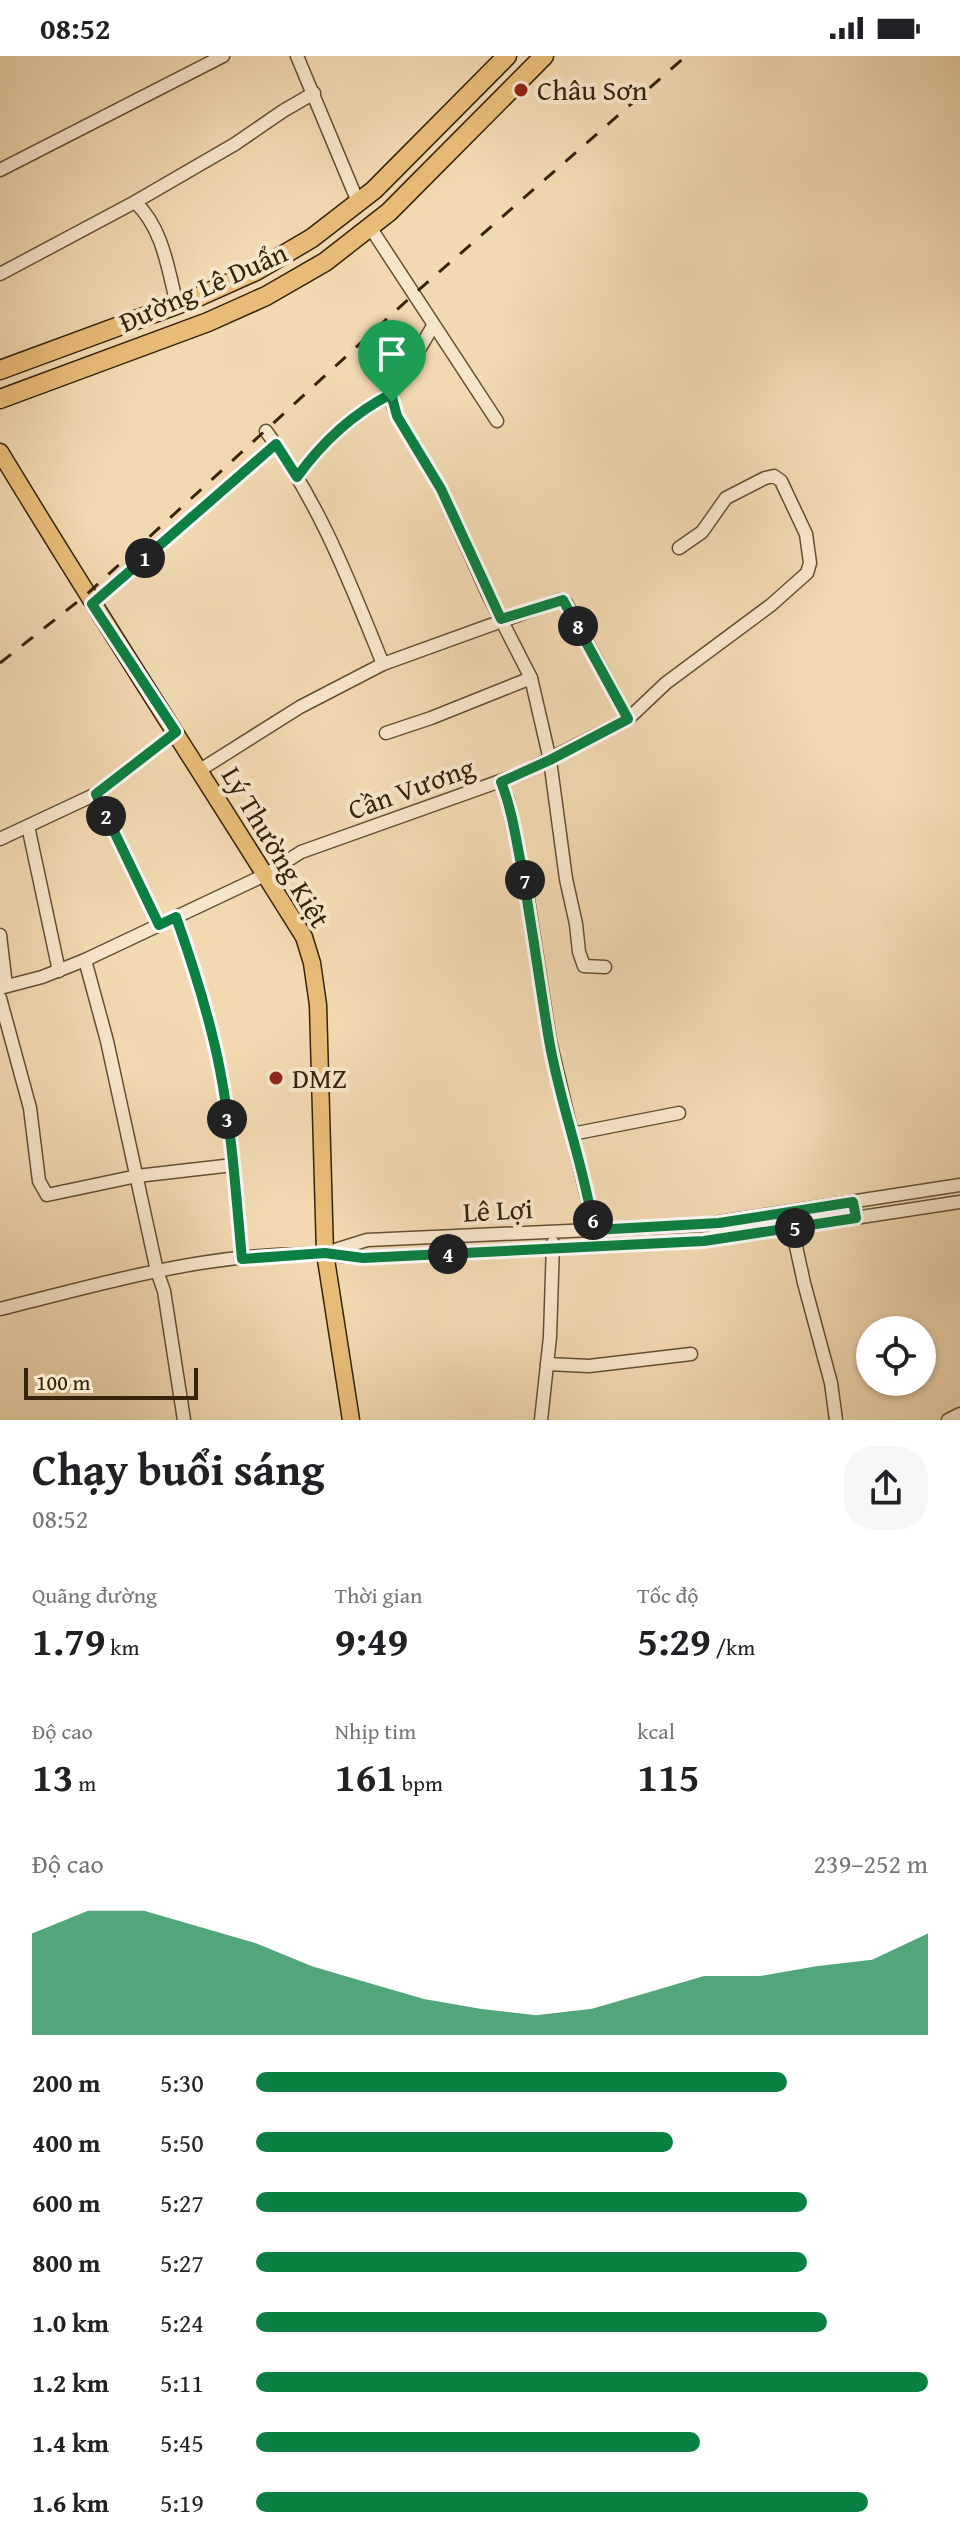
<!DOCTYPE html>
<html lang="vi">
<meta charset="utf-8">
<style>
:root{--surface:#fff;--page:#f6f6f6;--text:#202124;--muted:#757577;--accent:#0b8043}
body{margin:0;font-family:"Gentium Book Plus",serif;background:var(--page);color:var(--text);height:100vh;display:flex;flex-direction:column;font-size:30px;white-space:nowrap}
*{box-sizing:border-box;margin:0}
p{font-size:26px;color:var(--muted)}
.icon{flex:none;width:44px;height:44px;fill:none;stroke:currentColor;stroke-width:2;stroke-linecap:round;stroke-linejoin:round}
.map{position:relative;height:1364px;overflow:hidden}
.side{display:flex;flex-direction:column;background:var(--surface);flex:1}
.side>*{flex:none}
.fabs{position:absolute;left:856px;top:1260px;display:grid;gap:16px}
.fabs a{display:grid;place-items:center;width:80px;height:80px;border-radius:50%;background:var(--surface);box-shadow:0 2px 6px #0004;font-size:40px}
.scale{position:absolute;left:24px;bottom:20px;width:174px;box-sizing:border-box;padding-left:8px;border:4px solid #35230c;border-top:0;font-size:22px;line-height:28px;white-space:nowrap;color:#35230c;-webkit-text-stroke:6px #f7e6cc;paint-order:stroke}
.pin{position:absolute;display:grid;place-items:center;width:68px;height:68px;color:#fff;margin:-82px -34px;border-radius:50% 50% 50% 0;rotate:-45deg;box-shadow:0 0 8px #0007}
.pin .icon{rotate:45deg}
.km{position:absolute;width:40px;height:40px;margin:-20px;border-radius:50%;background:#222;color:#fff;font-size:22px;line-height:40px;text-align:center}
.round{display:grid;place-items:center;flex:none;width:84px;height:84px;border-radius:32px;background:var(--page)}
.overview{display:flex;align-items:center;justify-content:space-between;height:136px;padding:0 32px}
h1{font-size:44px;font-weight:700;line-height:60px}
.stats{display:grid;grid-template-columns:repeat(3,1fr);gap:12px;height:136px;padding:8px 32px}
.stats div{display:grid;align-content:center}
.stats b{font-size:40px;font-weight:700}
.stats small{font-size:22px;font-weight:400}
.stats p{font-size:22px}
.chart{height:224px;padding:16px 32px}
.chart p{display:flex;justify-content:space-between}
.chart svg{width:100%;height:144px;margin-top:8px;fill:var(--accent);opacity:.7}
ul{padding:0 32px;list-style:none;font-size:26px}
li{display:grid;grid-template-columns:128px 96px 1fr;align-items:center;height:60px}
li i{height:20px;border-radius:10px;background:var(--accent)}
.status{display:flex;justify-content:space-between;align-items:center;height:56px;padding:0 40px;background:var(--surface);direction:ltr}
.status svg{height:22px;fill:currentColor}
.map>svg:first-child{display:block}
</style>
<div class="status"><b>08:52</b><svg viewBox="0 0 49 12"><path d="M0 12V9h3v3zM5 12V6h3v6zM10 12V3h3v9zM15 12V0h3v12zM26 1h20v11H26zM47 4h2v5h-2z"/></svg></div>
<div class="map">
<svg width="960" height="1364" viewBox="0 0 960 1364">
<rect width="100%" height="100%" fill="#f2d9b1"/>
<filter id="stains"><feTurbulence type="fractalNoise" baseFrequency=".0025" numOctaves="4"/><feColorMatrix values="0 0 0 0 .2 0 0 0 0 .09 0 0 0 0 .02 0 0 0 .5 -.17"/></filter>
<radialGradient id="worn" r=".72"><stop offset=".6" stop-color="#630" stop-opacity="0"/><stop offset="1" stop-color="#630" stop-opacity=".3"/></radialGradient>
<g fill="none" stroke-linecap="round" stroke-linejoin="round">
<!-- minor casing -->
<g stroke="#645035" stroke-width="15">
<g id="minor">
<path d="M297 0 358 146"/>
<path d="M0 114 223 0"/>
<path d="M135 146C163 172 168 213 177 249"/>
<path d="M370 171 497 365"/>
<path d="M0 218 135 146 235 88 283 55 314 37"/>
<path d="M433 270 420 292 397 310 389 324 392 346 397 360 441 433 487 536 531 622 550 704 566 823 576 868 579 896 584 910 605 911"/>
<path d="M266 375C319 445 350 527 383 608"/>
<path d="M297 421C323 385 352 358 391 338"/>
<path d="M92 548 276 388"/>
<path d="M386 677 431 662 531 622"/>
<path d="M200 714 300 651 383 608 560 544 566 547 628 663"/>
<path d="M501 726 508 744 526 831 550 985 596 1179"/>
<path d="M96 738 159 869"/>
<path d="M28 770 59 915"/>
<path d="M0 783 96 738 176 676"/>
<path d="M176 861C194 912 210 962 220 1014 232 1076 236 1140 242 1203"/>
<path d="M0 879 6 930"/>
<path d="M85 904 107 985 157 1215 164 1235 184 1364"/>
<path d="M0 932 42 921 85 904 265 819 301 796 520 718 628 663 666 627 771 549 807 517 810 507 806 478 781 425 774 420 765 422 726 442 702 476 679 492"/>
<path d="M0 942 30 1052 39 1125 47 1139 137 1120 233 1109"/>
<path d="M572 1078 679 1057"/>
<path d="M792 1172 804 1227 831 1327 836 1364"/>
<path d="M332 1195 367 1184 701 1169 960 1129"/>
<path d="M0 1253C117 1224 241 1186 363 1202L704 1185 960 1146"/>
<path d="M547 1308 589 1310 691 1298"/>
<path d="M541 1364 550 1281 553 1187"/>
<path d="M948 1364 960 1358"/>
</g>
</g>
<!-- major casing -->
<g stroke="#35230c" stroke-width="19">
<path id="major" d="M0 396C99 560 203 719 304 881L312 907 318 949 325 1197 351 1364"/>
</g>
<!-- highway casing -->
<g stroke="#35230c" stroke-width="21">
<g id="highway">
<path d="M0 314 198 241 256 215 312 182 374 134 507 0"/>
<path d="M0 343 208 266 266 240 325 206 389 156 544 0"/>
</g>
</g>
<!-- minor -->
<use href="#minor" stroke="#f7e6cc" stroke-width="12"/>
<!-- major -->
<use href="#major" stroke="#e9bc78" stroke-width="16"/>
<!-- highway -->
<use href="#highway" stroke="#e9bc78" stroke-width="18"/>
<!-- rail -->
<path stroke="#35230c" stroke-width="3" stroke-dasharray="14 14" stroke-linecap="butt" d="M0 607 86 539 413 239 686 0"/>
</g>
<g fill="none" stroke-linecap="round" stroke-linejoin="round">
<!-- route casing -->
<g stroke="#fff" stroke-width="16">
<path id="route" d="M391 338 397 360 441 433 501 563 563 544 628 663 550 704 501 726C511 751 515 777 520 803 531 863 539 923 549 984 560 1048 584 1109 594 1174L719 1167 853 1146 856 1162 704 1185 363 1202 325 1197 242 1203C236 1140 232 1076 220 1014 210 962 194 912 176 861L159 869 96 738 176 676 92 548 276 388 297 421C323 385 352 358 391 338Z"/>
</g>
<!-- route -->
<use href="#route" stroke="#0b8043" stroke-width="10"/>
</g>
<!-- markers -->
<g fill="#8f2418" stroke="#f7e6cc" stroke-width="3">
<circle cx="521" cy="34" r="8"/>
<circle cx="276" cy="1022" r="8"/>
</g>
<g text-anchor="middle" stroke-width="8" stroke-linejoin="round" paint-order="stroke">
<!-- poi labels -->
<g font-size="28" fill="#35230c" stroke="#f7e6cc" text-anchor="start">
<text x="537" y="44">Châu Sơn</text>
<text x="292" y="1032">DMZ</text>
</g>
<!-- street labels -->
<g font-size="28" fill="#35230c" stroke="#f7e6cc">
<text transform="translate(203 231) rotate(-24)" y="10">Đường Lê Duẩn</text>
<text transform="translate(411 732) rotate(-20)" y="10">Cần Vương</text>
<text transform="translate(276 791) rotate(59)" y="10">Lý Thường Kiệt</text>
<text transform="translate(498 1154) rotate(-3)" y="10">Lê Lợi</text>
</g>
</g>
<rect width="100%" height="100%" filter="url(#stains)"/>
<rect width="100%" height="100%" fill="url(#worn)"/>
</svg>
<div class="fabs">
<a><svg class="icon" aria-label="locate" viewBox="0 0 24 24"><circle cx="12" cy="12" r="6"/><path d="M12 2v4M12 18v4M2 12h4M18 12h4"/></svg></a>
</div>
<div class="scale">100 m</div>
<div class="pin" style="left:392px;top:346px;background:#1e9e55"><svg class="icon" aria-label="arrive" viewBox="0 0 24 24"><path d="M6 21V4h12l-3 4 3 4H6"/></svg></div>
<b class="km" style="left:145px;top:502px">1</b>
<b class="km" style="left:106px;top:760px">2</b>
<b class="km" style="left:227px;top:1063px">3</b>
<b class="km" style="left:448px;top:1198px">4</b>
<b class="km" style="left:795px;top:1172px">5</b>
<b class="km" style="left:593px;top:1164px">6</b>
<b class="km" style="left:525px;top:824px">7</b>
<b class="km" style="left:578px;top:570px">8</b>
</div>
<section class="side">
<div class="overview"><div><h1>Chạy buổi sáng</h1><p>08:52</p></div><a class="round"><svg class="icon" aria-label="share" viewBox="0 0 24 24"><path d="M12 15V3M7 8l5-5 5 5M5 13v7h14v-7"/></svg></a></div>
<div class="stats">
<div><p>Quãng đường</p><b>1.79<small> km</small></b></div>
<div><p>Thời gian</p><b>9:49</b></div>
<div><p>Tốc độ</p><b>5:29<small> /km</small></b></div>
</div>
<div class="stats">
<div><p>Độ cao</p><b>13<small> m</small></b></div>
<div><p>Nhịp tim</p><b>161<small> bpm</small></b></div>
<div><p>kcal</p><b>115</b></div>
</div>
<div class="chart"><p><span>Độ cao</span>239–252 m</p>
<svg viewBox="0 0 160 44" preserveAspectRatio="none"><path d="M0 44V13L10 6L20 6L30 11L40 16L50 23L60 28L70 33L80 36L90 38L100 36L110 31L120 26L130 26L140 23L150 21L160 13V44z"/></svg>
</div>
<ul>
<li><b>200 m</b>5:30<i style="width:79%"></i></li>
<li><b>400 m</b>5:50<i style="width:62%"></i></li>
<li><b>600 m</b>5:27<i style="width:82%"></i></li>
<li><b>800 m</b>5:27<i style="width:82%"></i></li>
<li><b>1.0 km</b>5:24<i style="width:85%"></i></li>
<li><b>1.2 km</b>5:11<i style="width:100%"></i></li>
<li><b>1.4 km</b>5:45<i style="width:66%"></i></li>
<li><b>1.6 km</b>5:19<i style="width:91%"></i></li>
</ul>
</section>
